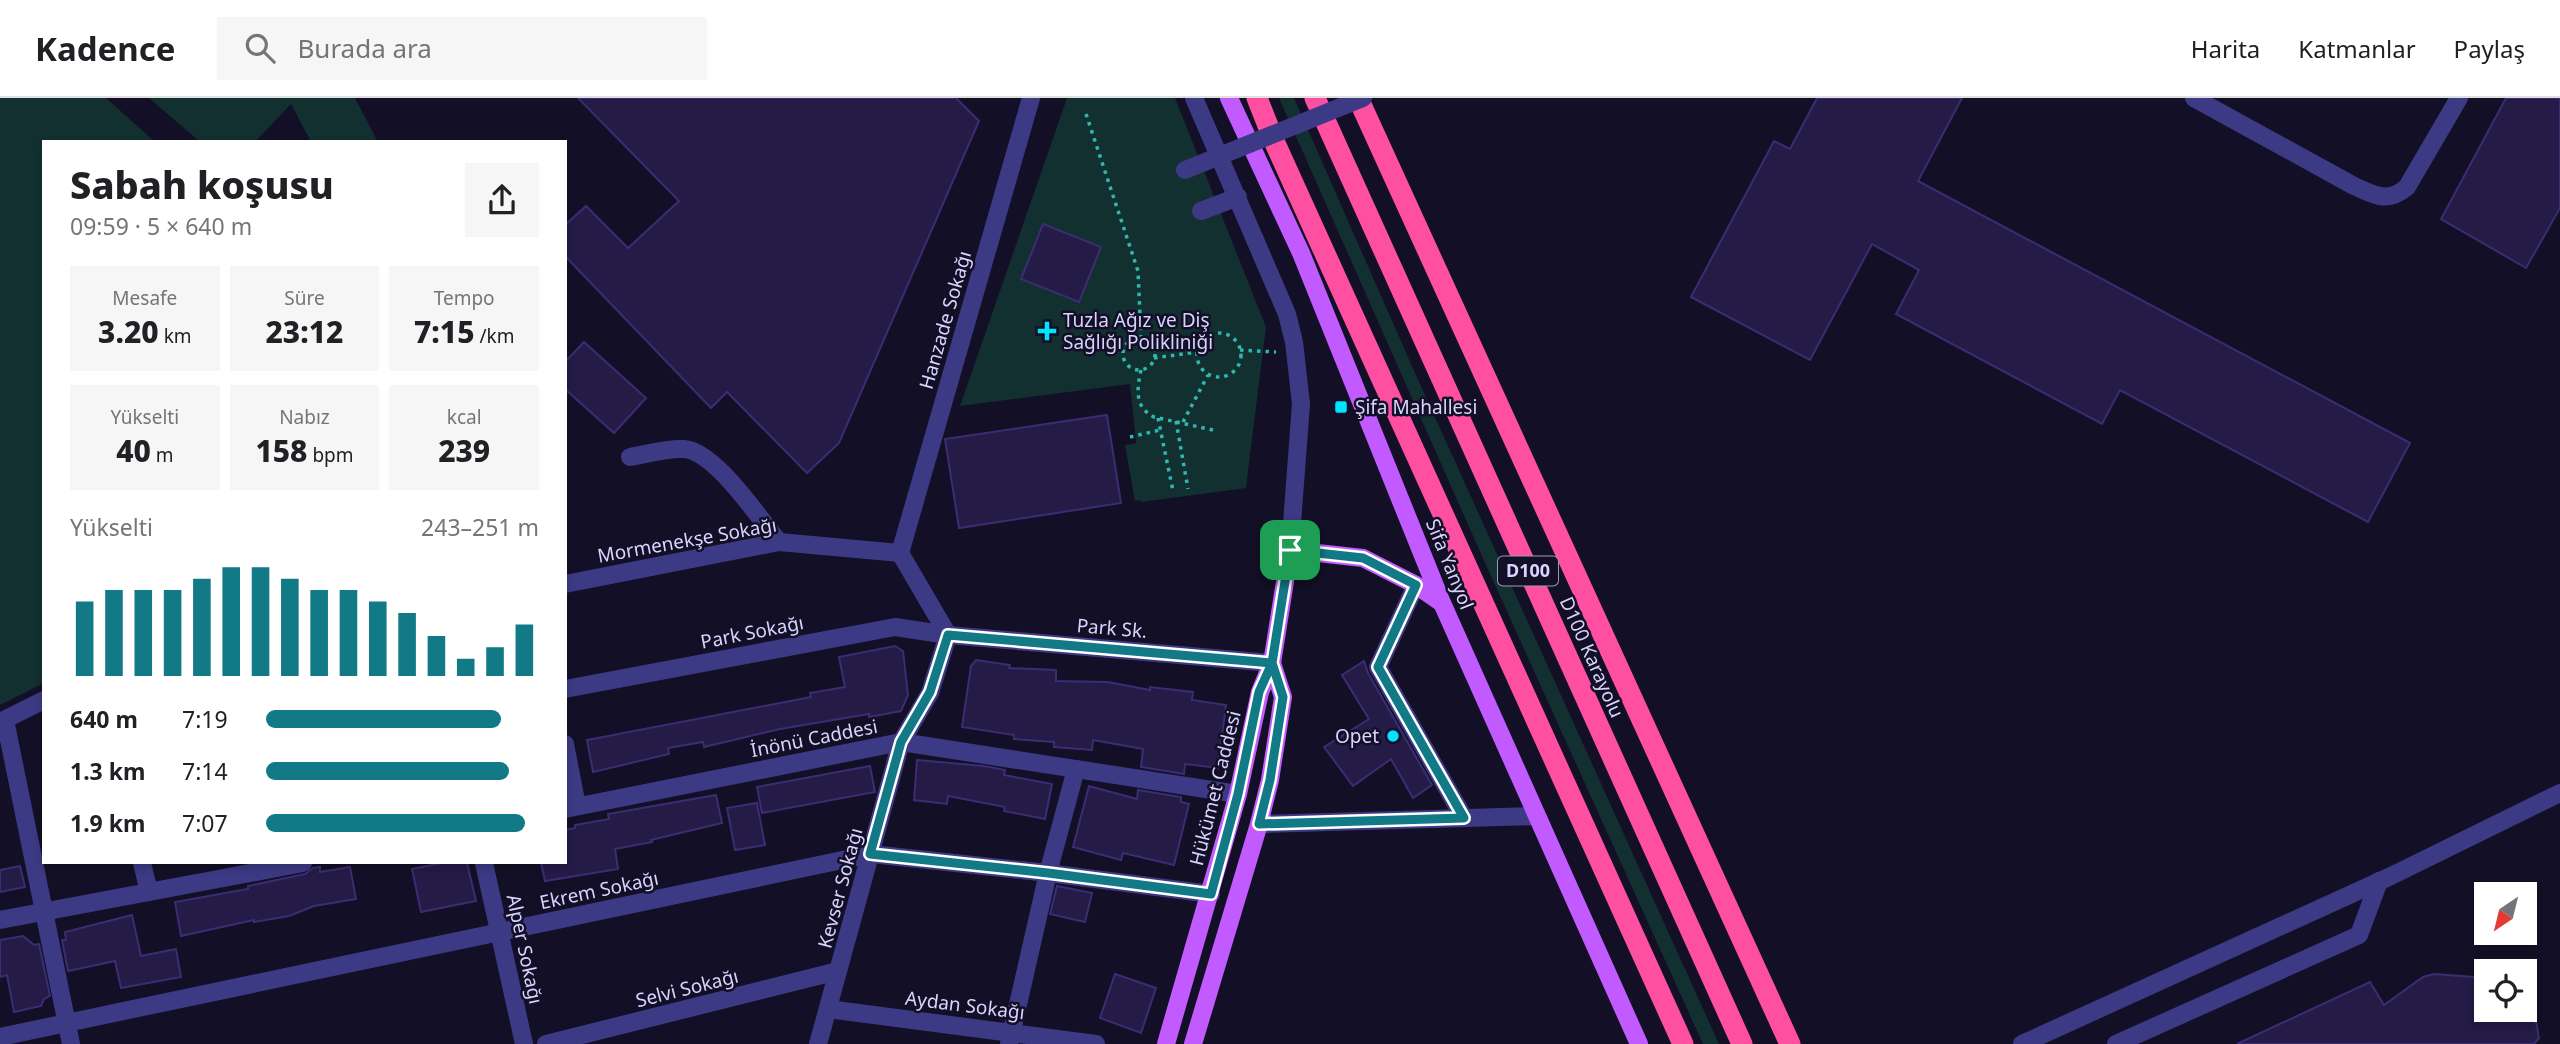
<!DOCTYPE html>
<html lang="tr">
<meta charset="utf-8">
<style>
:root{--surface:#fff;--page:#f6f6f6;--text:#202124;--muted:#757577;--line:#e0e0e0;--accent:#127987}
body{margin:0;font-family:"Noto Sans",sans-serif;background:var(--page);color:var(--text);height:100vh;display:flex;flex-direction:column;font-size:26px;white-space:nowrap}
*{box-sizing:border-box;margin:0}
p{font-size:23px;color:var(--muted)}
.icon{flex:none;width:38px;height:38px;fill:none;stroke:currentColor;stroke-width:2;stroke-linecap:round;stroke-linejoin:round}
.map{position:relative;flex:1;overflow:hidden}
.details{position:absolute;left:42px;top:42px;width:525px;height:724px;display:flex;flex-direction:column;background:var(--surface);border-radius:0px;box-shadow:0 4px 10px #0003}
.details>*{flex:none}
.needle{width:46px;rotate:215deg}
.controls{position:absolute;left:2474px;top:784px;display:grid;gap:14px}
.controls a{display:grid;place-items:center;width:63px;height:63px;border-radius:0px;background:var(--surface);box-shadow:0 4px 10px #0003;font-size:35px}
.pin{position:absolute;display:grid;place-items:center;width:60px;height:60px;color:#fff;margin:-30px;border-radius:14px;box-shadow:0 4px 10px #0006}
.round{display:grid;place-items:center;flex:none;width:74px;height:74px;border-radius:0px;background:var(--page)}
.overview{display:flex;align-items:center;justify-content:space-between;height:119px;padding:0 28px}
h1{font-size:38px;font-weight:800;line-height:52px}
.stats{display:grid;grid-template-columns:repeat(3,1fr);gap:10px;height:119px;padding:7px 28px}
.stats div{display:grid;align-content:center;border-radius:0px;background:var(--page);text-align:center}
.stats b{font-size:30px;font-weight:800}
.stats small{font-size:19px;font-weight:400}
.stats p{font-size:19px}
.chart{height:196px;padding:14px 28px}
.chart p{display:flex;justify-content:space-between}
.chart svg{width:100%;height:126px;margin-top:7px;stroke:var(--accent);stroke-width:6}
ul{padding:0 28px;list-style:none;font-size:23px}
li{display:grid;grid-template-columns:112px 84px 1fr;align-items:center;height:52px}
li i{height:18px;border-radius:9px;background:var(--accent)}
header{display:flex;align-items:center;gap:42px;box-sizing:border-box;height:98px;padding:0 35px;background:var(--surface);border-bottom:2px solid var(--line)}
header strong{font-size:33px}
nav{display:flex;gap:38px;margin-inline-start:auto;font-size:24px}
.search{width:490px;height:63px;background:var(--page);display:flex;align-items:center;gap:18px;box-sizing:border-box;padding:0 24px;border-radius:0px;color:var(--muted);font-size:26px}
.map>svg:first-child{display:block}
</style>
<header>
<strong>Kadence</strong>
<div class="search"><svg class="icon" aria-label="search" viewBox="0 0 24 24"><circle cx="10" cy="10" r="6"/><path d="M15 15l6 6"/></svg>Burada ara</div>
<nav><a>Harita</a><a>Katmanlar</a><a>Paylaş</a></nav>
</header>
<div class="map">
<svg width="2560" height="946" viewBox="0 0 2560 946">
<rect width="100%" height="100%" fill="#130f26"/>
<!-- green -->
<g fill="#12302f">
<path d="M0 0H106L155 44H44V585L0 607Z"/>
<path d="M149 0H355L378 44H311L291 6 255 44H200Z"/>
<path d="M1067 0H1175L1266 229 1246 390 1141 404 1140 402 1135 403 1125 347 1136 345 1130 286 960 308Z"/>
<path d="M1279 0H1294L1415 275 1719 946H1703L1481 456Z"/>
</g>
<!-- building -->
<g fill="#241b47" stroke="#3b2d73" stroke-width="2">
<path d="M578 0H956L979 23 839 345 807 375 727 294 711 310 565 158V127L586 108 628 150 679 103Z"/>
<path d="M1817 0H1962L1918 83 2410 345 2368 424 2120 292 2102 326 1896 216 1919 172 1872 146 1810 262 1691 199 1774 43 1790 51Z"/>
<path d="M2506 0H2560V110L2526 170 2441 121Z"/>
<path d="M1043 126 1101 149 1079 204 1021 181Z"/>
<path d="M584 244 646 300 614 335 565 291V264Z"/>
<path d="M1107 317 1121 405 959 430 945 341Z"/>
<path d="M895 548 903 553 908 597 901 613 869 619V616L780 631 704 649 703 644 668 650 669 656 593 674 587 642 811 599 810 595 845 589 839 559Z"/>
<path d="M976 562 1010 567 1009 570 1056 572V583L1108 584 1150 592V589L1193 594 1192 602 1226 607 1218 670 1185 666 1184 676 1141 669 1143 651 1093 642 1092 652 1054 649V644L1014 641V637L962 629 971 568Z"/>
<path d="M1364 563 1368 575 1432 687 1413 700 1391 661 1353 688 1324 649 1369 621 1342 577Z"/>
<path d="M917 662 984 668 1005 672 1004 677 1052 686 1045 721 1004 713 1005 709 948 698 947 706 914 702Z"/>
<path d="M870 668 875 694 762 715 757 689Z"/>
<path d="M1089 688 1137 701 1138 692 1181 699V704L1189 706 1174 767 1123 755 1121 762 1073 749Z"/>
<path d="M716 697 722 725 651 742 652 744 615 751 618 771 545 783 541 765H565V732L575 730V727L609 721 608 716Z"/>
<path d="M757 705 765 747 735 752 727 710Z"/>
<path d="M442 765H467L476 803 421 814 412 771Z"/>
<path d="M20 768 25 789 0 794V772Z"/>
<path d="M320 769V774L350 769 356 801 314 808 289 818 254 824V822L181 838 175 804 248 791V788L305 776 313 770Z"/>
<path d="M1057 788 1092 795 1085 824 1050 816Z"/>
<path d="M132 817 141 858 176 851 181 879 121 890 115 863 68 873 62 842H66L65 834Z"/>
<path d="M23 838 34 847 39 846 50 898 44 901 41 908 14 914 7 877 0 879V842Z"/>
<path d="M1115 876 1156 890 1141 935 1100 920Z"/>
<path d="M2434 876 2487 880V912H2534L2539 940 2534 946H2237L2370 884 2384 907 2423 879Z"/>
</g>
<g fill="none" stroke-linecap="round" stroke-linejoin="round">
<!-- path -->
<g stroke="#2fb8b0" stroke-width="3.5" stroke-dasharray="3.5 5" stroke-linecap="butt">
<path d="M1086 16 1138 173 1141 240"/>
<circle cx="1219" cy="257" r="22"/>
<circle cx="1139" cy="256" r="16"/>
<path d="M1240 252 1276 254"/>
<path d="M1154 260 1197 254"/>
<path d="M1141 272C1137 291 1134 309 1154 319L1213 332"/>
<path d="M1158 320 1173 393"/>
<path d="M1176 323 1188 391"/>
<path d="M1183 324 1208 277"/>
<path d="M1130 339 1160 332"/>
</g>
<!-- minor -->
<g stroke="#3d3a85" stroke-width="18">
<path d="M1194 0 1287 216 1294 244 1301 306 1290 452"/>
<path d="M2194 0 2354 88C2375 97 2387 106 2407 89L2459 0"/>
<path d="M1201 113 1238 99"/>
<path d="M630 359C647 356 667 350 684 351 715 353 759 420 779 444"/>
<path d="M900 455 1031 0"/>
<path d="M900 455 948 537"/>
<path d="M565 486 779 444 900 455"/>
<path d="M1416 487 1378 569 1464 720"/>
<path d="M565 591 895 529 948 537 1272 565"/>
<path d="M5 622 71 946"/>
<path d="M0 624 44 602"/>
<path d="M565 646 577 708"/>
<path d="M565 711 901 644 1238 696"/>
<path d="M1259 726 1537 718"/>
<path d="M142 765 149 794"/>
<path d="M484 765 524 946"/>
<path d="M0 822 303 765"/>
<path d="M828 911 1096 946"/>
<path d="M0 939 871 756 1048 775 1211 796"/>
<path d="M546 946 838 873"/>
<path d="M818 946 901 644 930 595 948 537"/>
<path d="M1009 946 1048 775 1076 671"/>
<path d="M2022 946 2391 778 2560 695"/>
<path d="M2116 946 2359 837 2379 783"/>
</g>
<!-- major -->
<g stroke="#c25bff" stroke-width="18">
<path d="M1229 0 1301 155 1442 505 1639 946"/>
<path d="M1166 946 1238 696 1260 594 1272 565 1290 452 1363 460 1416 487 1442 505"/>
<path d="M1193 946 1259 726 1270 682 1283 599 1272 565"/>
</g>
<!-- highway -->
<g stroke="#ff4fa3" stroke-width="21">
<path d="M1257 0 1274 43 1683 946"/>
<path d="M1315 0 1742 946"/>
<path d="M1358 0 1790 946"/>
</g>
<!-- minor-bridge -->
<path stroke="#3d3a85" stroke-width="18" d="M1185 72 1363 0"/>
</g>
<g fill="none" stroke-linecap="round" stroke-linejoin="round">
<!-- route casing -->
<g stroke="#fff" stroke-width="14">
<path id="route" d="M1290 452 1272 565 948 537 930 594 901 644 870 756 1048 775 1211 796 1238 696 1259 594 1272 565 1283 599 1270 682 1259 726 1464 720 1378 569 1416 487 1363 460 1290 452"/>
</g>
<!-- route -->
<use href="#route" stroke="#127987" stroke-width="9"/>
</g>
<!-- markers -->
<g fill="#00e5ff" stroke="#130f26" stroke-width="2.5">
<path d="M1043.5 222.5h7v7h7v7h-7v7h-7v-7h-7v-7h7z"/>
<rect x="1334" y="302" width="14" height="14" rx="3.5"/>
<circle cx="1393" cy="638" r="7"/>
</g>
<g text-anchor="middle" stroke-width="5" stroke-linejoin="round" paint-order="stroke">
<!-- shield labels -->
<rect fill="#130f26" stroke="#9e99be" stroke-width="2" x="1498" y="458.5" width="60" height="29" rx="5"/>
<g font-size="18" font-weight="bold" fill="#d9d4ff">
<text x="1528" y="479">D100</text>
</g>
<!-- street labels -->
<g font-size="19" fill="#d9d4ff" stroke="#130f26">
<text transform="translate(945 222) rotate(-74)" y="7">Hanzade Sokağı</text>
<text transform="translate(687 442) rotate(-10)" y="7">Mormenekşe Sokağı</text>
<text transform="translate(1450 466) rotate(68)" y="7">Sifa Yanyol</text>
<text transform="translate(1112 530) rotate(5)" y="7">Park Sk.</text>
<text transform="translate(752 534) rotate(-11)" y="7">Park Sokağı</text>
<text transform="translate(1592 559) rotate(66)" y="7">D100 Karayolu</text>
<text transform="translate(814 640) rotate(-11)" y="7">İnönü Caddesi</text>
<text transform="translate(1215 690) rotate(-76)" y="7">Hükümet Caddesi</text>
<text transform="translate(840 790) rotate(-75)" y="7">Kevser Sokağı</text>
<text transform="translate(599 792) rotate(-12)" y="7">Ekrem Sokağı</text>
<text transform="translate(525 851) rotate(78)" y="7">Alper Sokağı</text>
<text transform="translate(687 890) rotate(-14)" y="7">Selvi Sokağı</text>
<text transform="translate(965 907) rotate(7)" y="7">Aydan Sokağı</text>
</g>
<!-- poi labels -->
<g font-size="19" fill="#d9d4ff" stroke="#130f26" text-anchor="start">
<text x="1063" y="229">Tuzla Ağız ve Diş<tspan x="1063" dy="22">Sağlığı Polikliniği</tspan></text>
<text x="1355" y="316">Şifa Mahallesi</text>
<text x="1379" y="645" text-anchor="end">Opet</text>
</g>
</g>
</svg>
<div class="controls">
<a><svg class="needle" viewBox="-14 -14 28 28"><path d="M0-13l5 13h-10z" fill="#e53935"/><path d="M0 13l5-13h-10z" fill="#757577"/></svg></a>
<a><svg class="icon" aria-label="locate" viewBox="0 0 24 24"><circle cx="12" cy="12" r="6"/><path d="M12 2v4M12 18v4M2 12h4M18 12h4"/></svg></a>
</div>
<div class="pin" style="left:1290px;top:452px;background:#1e9e55"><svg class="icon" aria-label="arrive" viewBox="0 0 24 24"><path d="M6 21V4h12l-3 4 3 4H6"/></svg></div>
<section class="details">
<div class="overview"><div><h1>Sabah koşusu</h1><p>09:59 · 5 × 640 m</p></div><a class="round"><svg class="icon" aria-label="share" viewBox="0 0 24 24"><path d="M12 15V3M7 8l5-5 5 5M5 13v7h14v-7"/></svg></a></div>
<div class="stats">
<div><p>Mesafe</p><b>3.20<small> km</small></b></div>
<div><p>Süre</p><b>23:12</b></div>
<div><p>Tempo</p><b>7:15<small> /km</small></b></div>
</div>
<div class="stats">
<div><p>Yükselti</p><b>40<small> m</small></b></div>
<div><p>Nabız</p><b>158<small> bpm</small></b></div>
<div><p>kcal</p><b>239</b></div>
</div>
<div class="chart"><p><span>Yükselti</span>243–251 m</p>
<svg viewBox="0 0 160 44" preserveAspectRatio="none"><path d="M5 44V18M15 44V14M25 44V14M35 44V14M45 44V10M55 44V6M65 44V6M75 44V10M85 44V14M95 44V14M105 44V18M115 44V22M125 44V30M135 44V38M145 44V34M155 44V26"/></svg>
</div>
<ul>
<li><b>640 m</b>7:19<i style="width:86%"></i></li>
<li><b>1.3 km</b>7:14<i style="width:89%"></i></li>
<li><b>1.9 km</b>7:07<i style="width:95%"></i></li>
</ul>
</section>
</div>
